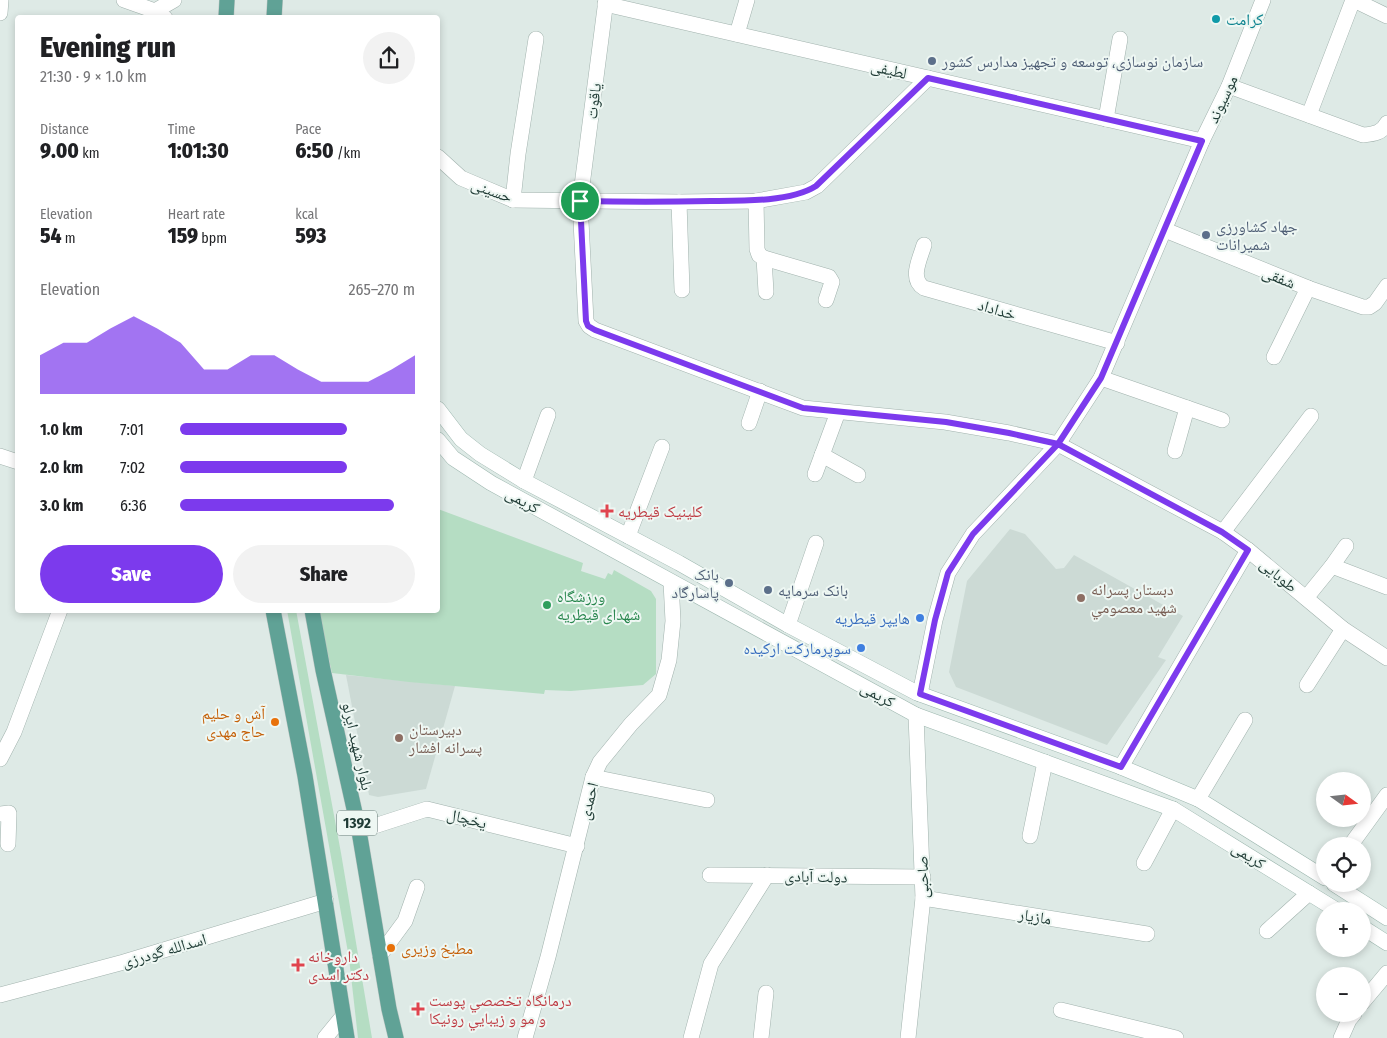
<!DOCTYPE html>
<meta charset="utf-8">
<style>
:root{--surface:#fff;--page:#f2f2f2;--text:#202124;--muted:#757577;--accent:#7c3aed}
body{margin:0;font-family:"Fira Sans Condensed","Noto Naskh Arabic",sans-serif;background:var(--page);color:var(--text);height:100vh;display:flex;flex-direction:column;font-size:19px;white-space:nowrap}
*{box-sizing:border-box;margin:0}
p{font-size:16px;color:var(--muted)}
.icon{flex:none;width:28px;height:28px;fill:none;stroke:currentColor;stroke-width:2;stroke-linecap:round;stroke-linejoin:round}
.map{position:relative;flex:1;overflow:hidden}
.details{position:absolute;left:15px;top:15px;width:425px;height:598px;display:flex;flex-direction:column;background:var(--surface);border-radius:5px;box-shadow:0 2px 8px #0003}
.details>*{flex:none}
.needle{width:32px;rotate:105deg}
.buttons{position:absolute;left:1316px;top:772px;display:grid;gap:10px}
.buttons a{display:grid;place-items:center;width:55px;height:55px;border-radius:50%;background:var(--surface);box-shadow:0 2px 8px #0003;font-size:25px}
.pin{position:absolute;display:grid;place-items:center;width:42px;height:42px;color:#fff;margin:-21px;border:2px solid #fff;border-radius:50%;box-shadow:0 1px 5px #0007}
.round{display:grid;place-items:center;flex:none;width:52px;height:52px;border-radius:26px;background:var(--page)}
.head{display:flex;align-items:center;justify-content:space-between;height:85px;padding:0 25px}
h1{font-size:28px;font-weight:800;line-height:38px}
.metrics{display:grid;grid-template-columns:repeat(3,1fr);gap:8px;height:85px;padding:5px 25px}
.metrics div{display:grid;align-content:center}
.metrics b{font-size:21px;font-weight:800}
.metrics small{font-size:14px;font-weight:400}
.metrics p{font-size:14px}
.chart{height:140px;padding:10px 25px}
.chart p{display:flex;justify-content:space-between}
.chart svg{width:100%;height:90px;margin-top:5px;fill:var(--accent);opacity:.7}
.cta{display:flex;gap:10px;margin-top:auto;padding:10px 25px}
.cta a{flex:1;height:58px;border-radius:30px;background:var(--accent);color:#fff;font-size:20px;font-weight:800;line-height:58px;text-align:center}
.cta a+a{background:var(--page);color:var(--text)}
ul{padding:0 25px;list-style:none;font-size:16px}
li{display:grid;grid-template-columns:80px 60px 1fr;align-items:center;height:38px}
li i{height:12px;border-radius:6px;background:var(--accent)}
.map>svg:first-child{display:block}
</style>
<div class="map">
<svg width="1387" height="1038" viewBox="0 0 1387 1038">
<rect width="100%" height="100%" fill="#deeae6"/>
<!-- built -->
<g fill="#ccdad5">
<path d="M1010 529 1025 534 1056 569 1064 568 1074 555 1183 616 1158 657 1166 660 1107 745 956 687 949 672 967 581Z"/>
<path d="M346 675 455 686 426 789 378 797 369 795Z"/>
</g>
<!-- green -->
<g fill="#b5ddc3">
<path d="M438 509 583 563 581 571 605 579 608 573 612 575 614 570 651 591 656 599V674L643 685 571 691 545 690 544 694 409 682 332 673 318 610H438Z"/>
<path d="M287 610H296L341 853 372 1038H358L349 958Z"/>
</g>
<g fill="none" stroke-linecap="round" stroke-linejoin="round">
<!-- street casing -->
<g stroke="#a1b2ad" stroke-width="16">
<g id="street">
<path d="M124 0 155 11 165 18"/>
<path d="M606 0 580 201 586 321 589 326 595 330 803 408 945 422 1009 433 1058 444 1223 532 1248 550 1343 629 1387 658"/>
<path d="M1354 0 1387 16"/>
<path d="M605 4 1202 141"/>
<path d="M155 11 174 0"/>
<path d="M0 13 1 0"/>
<path d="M737 34 747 0"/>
<path d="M1229 86 1363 135C1374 134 1382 133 1387 123"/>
<path d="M1309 115 1353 0"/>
<path d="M1106 119 1120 39"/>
<path d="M438 157 461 178 513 200 679 202 756 201 806 192 817 186 928 78"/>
<path d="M513 200 518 154 536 39"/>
<path d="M756 201 757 249 759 255 764 258 829 277 832 282 826 300"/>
<path d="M679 202 682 290"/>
<path d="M1165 230 1308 288 1363 307H1369L1375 303 1387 286"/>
<path d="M924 245C920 259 909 279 924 288L1117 343"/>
<path d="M764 258 766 292"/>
<path d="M1274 357 1308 288"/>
<path d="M1101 378 1222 420"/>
<path d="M749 423 760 391"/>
<path d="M1175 451 1187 408"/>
<path d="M822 455 858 475"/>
<path d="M0 456 18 462"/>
<path d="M815 474 838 412"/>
<path d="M524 481 548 415"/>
<path d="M1223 532 1311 416"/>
<path d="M628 536 662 447"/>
<path d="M1332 566 1346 546"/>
<path d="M1306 598 1332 566 1387 587"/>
<path d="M788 625 816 543"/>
<path d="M1307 685 1343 629"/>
<path d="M920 694 935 620 948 573 973 534 1058 444 1101 378 1202 141 1229 86 1263 0"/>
<path d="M0 759 14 732 60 610"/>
<path d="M1121 767 1248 550"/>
<path d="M593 777 707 800"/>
<path d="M1198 799 1245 720"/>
<path d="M0 814 9 813 8 844"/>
<path d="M359 831 427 809 577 846"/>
<path d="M1030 836 1045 762"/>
<path d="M1350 846 1387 795"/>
<path d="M1144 863 1173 809"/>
<path d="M710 875 923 877"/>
<path d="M923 898 1147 934"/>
<path d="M1267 931 1309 893"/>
<path d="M380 955 405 921 417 887"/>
<path d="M0 995 124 962 326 901"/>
<path d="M1362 1003 1387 973"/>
<path d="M1061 1010 1176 1038"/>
<path d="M325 1038 343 1016"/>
<path d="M525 1038 548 957 593 777 600 762 631 724 659 695 669 660 673 621 671 582"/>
<path d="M691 1038 711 964 767 875"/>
<path d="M761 1038 766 993"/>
<path d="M908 1038 923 898 916 715"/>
<path d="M1341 1038 1349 1020 1354 1014"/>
</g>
</g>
<!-- secondary casing -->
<g stroke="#9db7af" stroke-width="16">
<g id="secondary">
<path d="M438 409 461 439 480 454 524 481 679 563 788 625 917 693 1121 767 1198 799 1325 878"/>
<path d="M438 440 453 458 491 483 916 715 1173 809 1338 911"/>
<path d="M1334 884 1387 918"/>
<path d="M1362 927 1387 943"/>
</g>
</g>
<!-- primary casing -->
<g stroke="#bcc4c2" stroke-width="16">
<g id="primary">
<path d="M226 18 227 0"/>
<path d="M274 18 275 0"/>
<path d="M273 610 305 776 347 1038"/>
<path d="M312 610 323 670 359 831 389 1009 396 1038"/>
</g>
</g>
<!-- street -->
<use href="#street" stroke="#fff" stroke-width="15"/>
<!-- secondary -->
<use href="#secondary" stroke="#fff" stroke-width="15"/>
<!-- primary -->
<use href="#primary" stroke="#60a296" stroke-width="15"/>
</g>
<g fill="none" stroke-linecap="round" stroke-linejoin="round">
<!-- route casing -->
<g stroke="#fff" stroke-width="10">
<path id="route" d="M580 201 586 321 588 326 595 330 803 408 946 422 1009 433 1058 444 973 534 948 573 935 620 920 694 1121 767 1248 550 1222 532 1058 444 1101 378 1202 141 928 78 816 186C791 202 741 201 711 201 667 202 624 202 580 201"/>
</g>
<!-- route -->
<use href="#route" stroke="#7c3aed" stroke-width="6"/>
</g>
<!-- markers -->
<circle fill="#0f9aa8" stroke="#eef7f3" stroke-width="2" cx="1216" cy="19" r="5"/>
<g fill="#5c6f8a" stroke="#eef7f3" stroke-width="2">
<circle cx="932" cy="61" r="5"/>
<circle cx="1206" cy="235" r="5"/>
<circle cx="729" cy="583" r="5"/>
<circle cx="768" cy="590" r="5"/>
</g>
<g fill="#e0444e" stroke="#eef7f3" stroke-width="2">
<path d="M604.5 503.5h5v5h5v5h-5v5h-5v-5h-5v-5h5z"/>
<path d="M295.5 957.5h5v5h5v5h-5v5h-5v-5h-5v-5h5z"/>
<path d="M415.5 1001.5h5v5h5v5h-5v5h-5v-5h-5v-5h5z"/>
</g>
<g fill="#8d6e63" stroke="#eef7f3" stroke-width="2">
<circle cx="1081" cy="598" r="5"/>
<circle cx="399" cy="738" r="5"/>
</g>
<circle fill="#2e9e5b" stroke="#eef7f3" stroke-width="2" cx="547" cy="605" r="5"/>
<g fill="#3f7fe0" stroke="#eef7f3" stroke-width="2">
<circle cx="920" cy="618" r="5"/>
<circle cx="861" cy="648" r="5"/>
</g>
<g fill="#e8710a" stroke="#eef7f3" stroke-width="2">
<circle cx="275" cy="722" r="5"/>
<circle cx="391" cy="948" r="5"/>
</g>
<g text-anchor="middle" stroke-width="4" stroke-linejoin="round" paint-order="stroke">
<!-- shield labels -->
<rect fill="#eef7f3" stroke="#5d736e" stroke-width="1" x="337" y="810.5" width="40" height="25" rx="4"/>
<g font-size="15" font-weight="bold" fill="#1f3b35">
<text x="357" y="828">1392</text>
</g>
<!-- culture labels -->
<g font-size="16" fill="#0d838f" stroke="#eef7f3" text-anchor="start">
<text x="1226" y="25">کرامت</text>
</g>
<!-- service labels -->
<g font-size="16" fill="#4e5e75" stroke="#eef7f3" text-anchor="start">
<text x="942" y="67">سازمان نوسازی، توسعه و تجهیز مدارس کشور</text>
<text x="1216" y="232">جهاد کشاورزی<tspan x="1216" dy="18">شمیرانات</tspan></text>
<text x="719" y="580" text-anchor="end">بانک<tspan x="719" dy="18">پاسارگاد</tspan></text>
<text x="778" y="596">بانک سرمایه</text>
</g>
<!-- street labels -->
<g font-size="16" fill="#1f3b35" stroke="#eef7f3">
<text transform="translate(889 69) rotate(13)" y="6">لطیفی</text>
<text transform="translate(1222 99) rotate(-65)" y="6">موسیوند</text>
<text transform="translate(593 101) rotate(-83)" y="6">یاقوت</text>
<text transform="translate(492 190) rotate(20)" y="6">حسینی</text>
<text transform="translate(1279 277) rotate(22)" y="6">شفقی</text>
<text transform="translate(997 309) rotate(16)" y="6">خداداد</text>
<text transform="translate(523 500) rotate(29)" y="6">کریمی</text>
<text transform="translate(1279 575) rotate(40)" y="6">طوبایی</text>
<text transform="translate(878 694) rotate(28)" y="6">کریمی</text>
<text transform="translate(358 746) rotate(77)" y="6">بلوار شهید ایرلو</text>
<text transform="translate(588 801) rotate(-76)" y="6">احمدی</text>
<text transform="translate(467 818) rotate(14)" y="6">یخچال</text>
<text transform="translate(1249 855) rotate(32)" y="6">کریمی</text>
<text transform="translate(816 876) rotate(1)" y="6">دولت آبادی</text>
<text transform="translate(922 877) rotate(-91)" y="6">صاحبی</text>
<text transform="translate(1035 916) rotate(9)" y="6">مازیار</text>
<text transform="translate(164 950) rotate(-16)" y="6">اسدالله گودرزی</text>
</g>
<!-- health labels -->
<g font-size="16" fill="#be3a42" stroke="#eef7f3" text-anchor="start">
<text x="618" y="517">کلینیک قیطریه</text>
<text x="308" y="962">داروخانه<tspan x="308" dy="18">دکتر اسدی</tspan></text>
<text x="429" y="1006">درمانگاه تخصصي پوست<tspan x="429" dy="18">و مو و زيبايي رونيكا</tspan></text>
</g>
<!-- education labels -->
<g font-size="16" fill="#785e54" stroke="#eef7f3" text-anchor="start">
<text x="1091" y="595">دبستان پسرانه<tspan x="1091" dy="18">شهيد معصومي</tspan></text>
<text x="409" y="735">دبیرستان<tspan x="409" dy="18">پسرانه افشار</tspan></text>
</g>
<!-- leisure labels -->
<g font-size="16" fill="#27864d" stroke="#eef7f3" text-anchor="start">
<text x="557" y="602">ورزشگاه<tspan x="557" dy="18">شهدای قیطریه</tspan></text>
</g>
<!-- shop labels -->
<g font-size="16" fill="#366cbe" stroke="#eef7f3" text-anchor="end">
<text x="910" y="624">هایپر قیطریه</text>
<text x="851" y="654">سوپرمارکت ارکیده</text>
</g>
<!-- food labels -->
<g font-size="16" fill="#c56008" stroke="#eef7f3" text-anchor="end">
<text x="265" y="719">آش و حلیم<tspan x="265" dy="18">حاج مهدی</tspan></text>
<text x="401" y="954" text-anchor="start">مطبخ وزیری</text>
</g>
</g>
</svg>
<div class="buttons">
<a><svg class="needle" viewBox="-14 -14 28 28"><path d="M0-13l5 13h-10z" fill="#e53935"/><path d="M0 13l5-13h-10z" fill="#757577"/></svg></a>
<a><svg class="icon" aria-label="locate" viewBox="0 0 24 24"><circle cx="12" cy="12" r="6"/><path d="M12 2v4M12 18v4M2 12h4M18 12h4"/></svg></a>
<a>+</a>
<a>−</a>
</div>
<div class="pin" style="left:580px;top:201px;background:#1e9e55"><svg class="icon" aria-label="arrive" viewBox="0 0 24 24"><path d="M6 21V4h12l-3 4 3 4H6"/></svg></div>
<section class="details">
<div class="head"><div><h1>Evening run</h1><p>21:30 · 9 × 1.0 km</p></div><a class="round"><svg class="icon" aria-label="share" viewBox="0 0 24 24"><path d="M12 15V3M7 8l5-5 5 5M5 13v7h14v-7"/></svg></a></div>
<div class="metrics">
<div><p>Distance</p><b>9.00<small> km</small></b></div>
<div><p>Time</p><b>1:01:30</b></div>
<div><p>Pace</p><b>6:50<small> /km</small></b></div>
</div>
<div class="metrics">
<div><p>Elevation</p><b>54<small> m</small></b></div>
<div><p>Heart rate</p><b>159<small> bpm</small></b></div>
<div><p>kcal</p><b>593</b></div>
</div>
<div class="chart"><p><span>Elevation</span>265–270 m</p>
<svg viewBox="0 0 160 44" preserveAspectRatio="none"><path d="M0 44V25L10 19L20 19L30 12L40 6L50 12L60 19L70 32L80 32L90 25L100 25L110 32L120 38L130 38L140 38L150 32L160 25V44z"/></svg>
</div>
<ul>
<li><b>1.0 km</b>7:01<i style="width:71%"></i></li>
<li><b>2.0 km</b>7:02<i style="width:71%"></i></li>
<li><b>3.0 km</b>6:36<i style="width:91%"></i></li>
</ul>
<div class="cta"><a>Save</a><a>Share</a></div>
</section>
</div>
